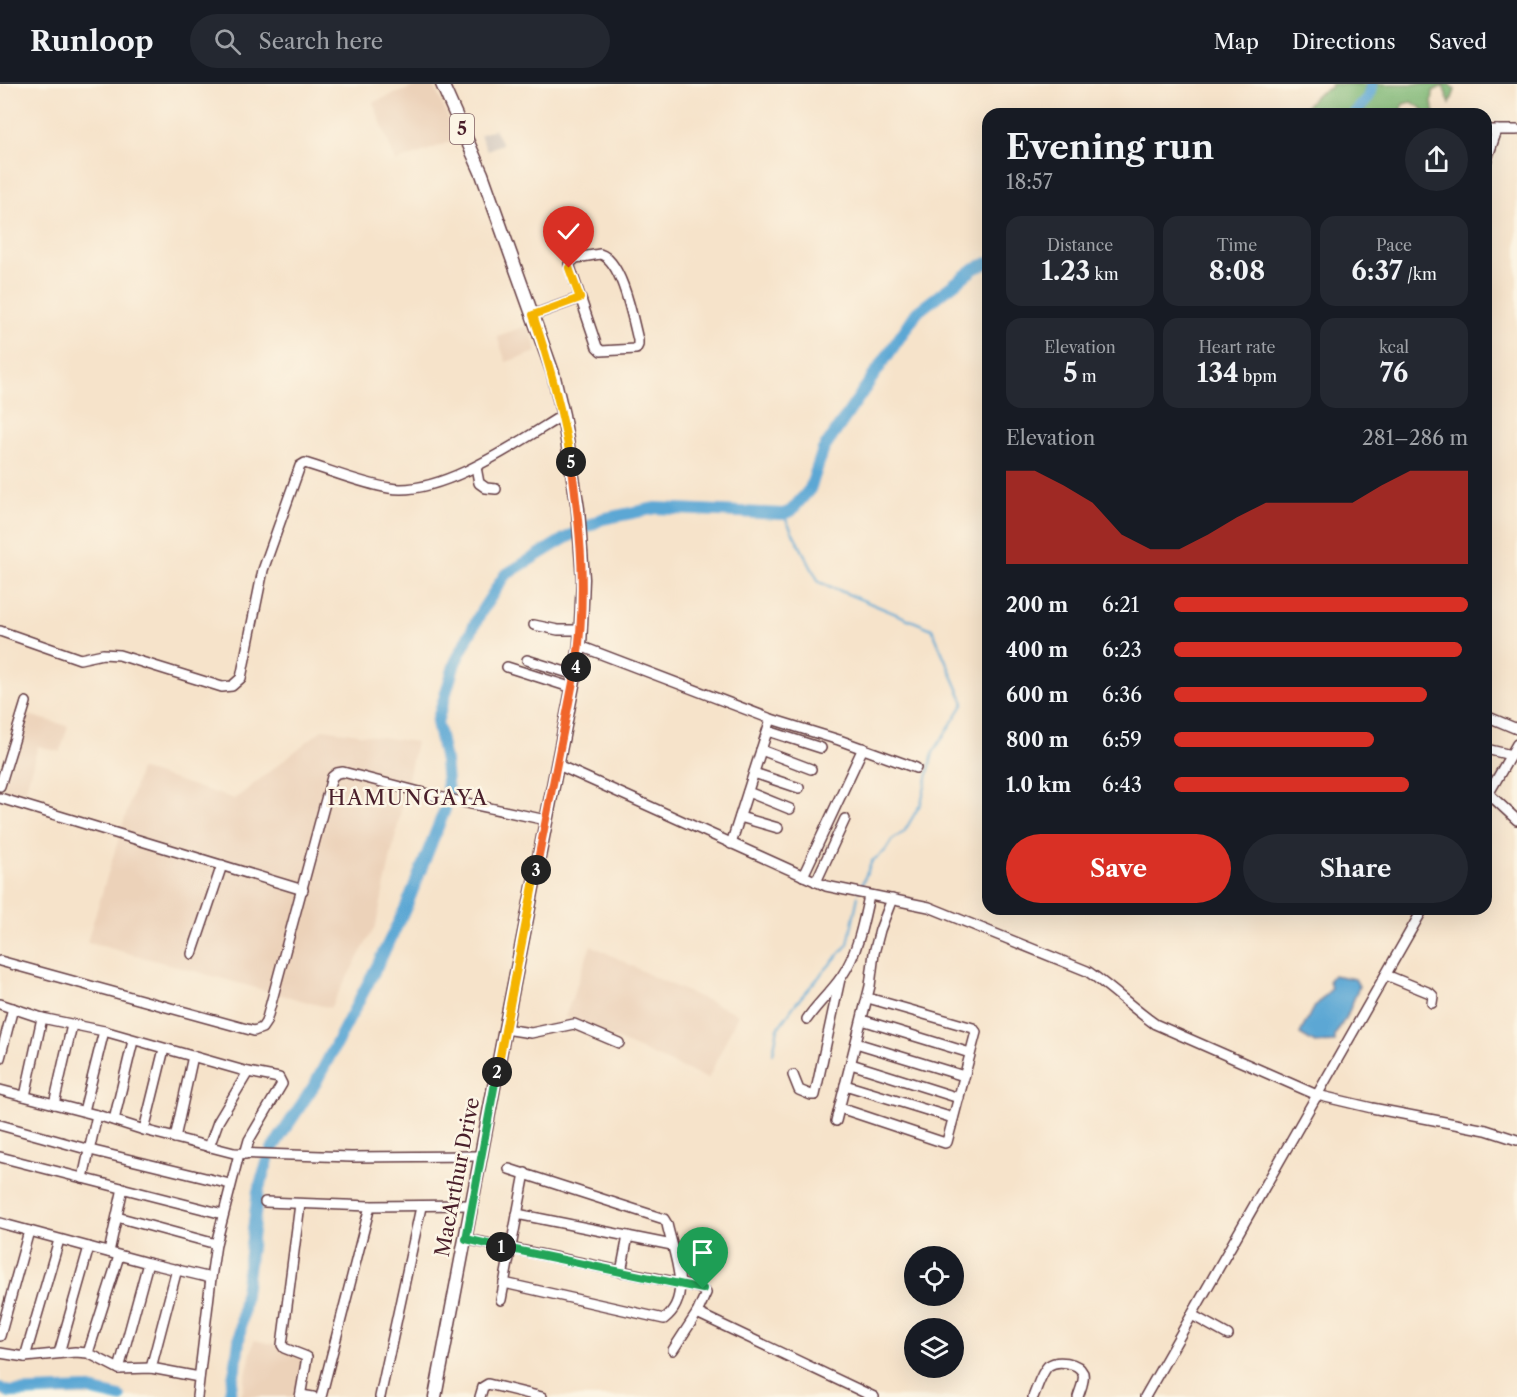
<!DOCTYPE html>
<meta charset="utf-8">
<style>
:root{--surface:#171b24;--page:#242831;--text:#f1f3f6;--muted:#9ea1a6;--line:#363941;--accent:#d93025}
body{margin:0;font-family:"Libre Caslon Text",serif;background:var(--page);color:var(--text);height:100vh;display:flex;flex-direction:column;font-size:22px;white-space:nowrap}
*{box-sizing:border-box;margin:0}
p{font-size:20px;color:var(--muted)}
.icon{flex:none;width:33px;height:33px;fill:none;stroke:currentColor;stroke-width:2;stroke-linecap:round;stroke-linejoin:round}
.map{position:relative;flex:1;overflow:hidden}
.panel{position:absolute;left:982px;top:24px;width:510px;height:807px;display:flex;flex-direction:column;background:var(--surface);border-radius:18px;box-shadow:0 6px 24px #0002}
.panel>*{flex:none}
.buttons{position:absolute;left:904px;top:1162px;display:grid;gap:12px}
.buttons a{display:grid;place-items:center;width:60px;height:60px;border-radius:50%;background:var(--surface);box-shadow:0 6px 24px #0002;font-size:30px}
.pin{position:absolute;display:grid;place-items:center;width:51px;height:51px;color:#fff;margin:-62px -26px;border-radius:50% 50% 50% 0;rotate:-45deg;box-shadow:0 0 6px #0007}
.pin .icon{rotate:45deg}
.km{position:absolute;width:30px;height:30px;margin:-15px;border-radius:50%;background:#222;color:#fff;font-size:16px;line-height:30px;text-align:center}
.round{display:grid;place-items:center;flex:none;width:63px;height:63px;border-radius:32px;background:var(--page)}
.summary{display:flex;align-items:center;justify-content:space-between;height:102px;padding:0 24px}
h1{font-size:33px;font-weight:700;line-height:45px}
.stats{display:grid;grid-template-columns:repeat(3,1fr);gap:9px;height:102px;padding:6px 24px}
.stats div{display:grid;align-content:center;border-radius:15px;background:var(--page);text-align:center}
.stats b{font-size:26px;font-weight:700}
.stats small{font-size:16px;font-weight:400}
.stats p{font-size:16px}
.chart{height:168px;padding:12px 24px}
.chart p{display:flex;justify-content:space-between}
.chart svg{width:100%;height:108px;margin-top:6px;fill:var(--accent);opacity:.7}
.button{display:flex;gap:12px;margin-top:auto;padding:12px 24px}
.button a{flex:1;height:69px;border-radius:36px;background:var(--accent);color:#fff;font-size:24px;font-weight:700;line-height:69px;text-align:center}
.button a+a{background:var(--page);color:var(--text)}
ul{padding:0 24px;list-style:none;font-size:20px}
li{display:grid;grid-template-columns:96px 72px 1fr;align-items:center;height:45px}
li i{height:15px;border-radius:8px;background:var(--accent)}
header{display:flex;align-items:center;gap:36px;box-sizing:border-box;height:84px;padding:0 30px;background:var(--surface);border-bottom:2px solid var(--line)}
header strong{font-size:28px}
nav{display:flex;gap:33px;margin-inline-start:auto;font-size:21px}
.search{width:420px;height:54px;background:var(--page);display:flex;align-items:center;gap:15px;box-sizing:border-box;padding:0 21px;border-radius:33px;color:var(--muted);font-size:22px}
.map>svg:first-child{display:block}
</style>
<header>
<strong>Runloop</strong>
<div class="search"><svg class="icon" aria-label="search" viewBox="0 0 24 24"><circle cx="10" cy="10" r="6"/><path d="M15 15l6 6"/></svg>Search here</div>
<nav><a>Map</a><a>Directions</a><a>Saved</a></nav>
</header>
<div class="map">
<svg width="1517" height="1313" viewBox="0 0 1517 1313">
<rect width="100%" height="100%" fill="#fcf5e5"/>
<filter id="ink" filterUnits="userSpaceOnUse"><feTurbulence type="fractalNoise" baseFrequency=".0167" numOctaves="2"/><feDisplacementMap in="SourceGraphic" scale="12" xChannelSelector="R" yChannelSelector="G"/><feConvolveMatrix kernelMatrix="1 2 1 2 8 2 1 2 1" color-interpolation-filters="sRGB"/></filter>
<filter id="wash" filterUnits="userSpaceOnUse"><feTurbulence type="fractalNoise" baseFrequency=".008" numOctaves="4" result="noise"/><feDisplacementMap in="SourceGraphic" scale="24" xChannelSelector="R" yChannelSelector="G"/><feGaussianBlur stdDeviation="1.35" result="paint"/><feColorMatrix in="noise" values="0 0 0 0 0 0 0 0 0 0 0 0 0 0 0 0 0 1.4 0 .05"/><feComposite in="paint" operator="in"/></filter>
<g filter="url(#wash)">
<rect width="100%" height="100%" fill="#f6e3ca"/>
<!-- built -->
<g fill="#ecd2b9">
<path d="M422 0H433L458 55 396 78 373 18Z"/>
<path d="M529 241 537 268 506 278 497 252Z"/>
<path d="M25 630 68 642 60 668 38 662 24 711 3 705Z"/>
<path d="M323 645 416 658 376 841 330 924 87 858 140 685 235 715Z"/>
<path d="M591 861 658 895 738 930 708 995 565 933Z"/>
<path d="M254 1256 306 1267 298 1313H241Z"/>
</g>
<!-- industrial -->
<path fill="#cdc2b9" d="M494 45 502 60 487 66 480 51Z"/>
<!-- forest -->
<g fill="#7eb775" stroke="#646b50" stroke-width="1.5">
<path d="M1331 0H1366L1363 15 1350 30H1299L1315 12 1331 3Z"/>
<path d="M1378 0H1449L1455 6 1450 20 1443 2 1433 7 1432 20 1435 30H1424L1425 27 1412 18 1403 20 1401 30H1363Z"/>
</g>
<!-- water -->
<path fill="#5ca7d4" stroke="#536380" stroke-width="1.5" d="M1333 891 1355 895 1359 902 1348 930 1335 951V958L1315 959 1300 950 1312 926 1331 905 1329 896Z"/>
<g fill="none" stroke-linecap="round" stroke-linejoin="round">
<!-- stream -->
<g stroke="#5ca7d4" stroke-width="2">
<path d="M783 430 819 498 932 545 964 619 933 669 921 719 904 748 892 756 885 767 872 777 859 807"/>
<path d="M773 969 778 944 796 919 848 860 858 812"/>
</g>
<!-- river -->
<g stroke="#5ca7d4" stroke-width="12">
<path d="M1354 30 1368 14 1372 0"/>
<path d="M448 710 445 677 437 638 455 579 481 528 505 491 564 455 602 435 656 424 783 430 791 427 810 405 823 366 917 228 975 184 988 179"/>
<path d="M272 1065 315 1000 376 884 406 823 445 725"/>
<path d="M0 1304 10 1308 86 1305 120 1313"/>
<path d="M229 1313 236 1280 258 1107 268 1076"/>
</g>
</g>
</g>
<g filter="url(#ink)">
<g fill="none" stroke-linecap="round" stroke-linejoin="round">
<!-- minor casing -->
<g stroke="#643c43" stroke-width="12">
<g id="minor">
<path d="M1486 46H1517"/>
<path d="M1486 78 1497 46"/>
<path d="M600 170C622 176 633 236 638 256V261L636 265 601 267 597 263 569 180 576 174Z"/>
<path d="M533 231 580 214"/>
<path d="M476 383 479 399 486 404 496 405"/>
<path d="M534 541 558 546H580"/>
<path d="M0 547 80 575 103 570 119 571 222 603 232 602 241 594 263 486 300 382 305 379C331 387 363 400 389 404 441 413 520 357 563 331"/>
<path d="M580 562 771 635 839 656 916 684"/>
<path d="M527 576 575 591"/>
<path d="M507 583 573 604"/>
<path d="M1486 632 1517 645"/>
<path d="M768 647 821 664"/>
<path d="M1486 665 1511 671"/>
<path d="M761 666 811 685"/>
<path d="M558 681 826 802 929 823 1087 887C1111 903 1131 923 1155 940L1317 1011 1372 1024 1486 1046 1517 1056"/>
<path d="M754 689 799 704"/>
<path d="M0 702 26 618"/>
<path d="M748 708 790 725"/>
<path d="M1489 710 1517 736"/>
<path d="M0 714 303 806"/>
<path d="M1486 714 1517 660"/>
<path d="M740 733 778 744"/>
<path d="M731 760 771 635"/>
<path d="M803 792 863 664"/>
<path d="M816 798 845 735"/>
<path d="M192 870 222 781"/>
<path d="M0 877 254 947 262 944 266 938 332 693 337 689 343 688 439 713 546 736"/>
<path d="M1386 891 1430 909 1433 912 1432 919"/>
<path d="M0 920 42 934 104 947 248 988 279 994 282 1000 249 1056 245 1070"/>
<path d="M807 935C817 920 832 907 842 892 858 868 863 839 869 812"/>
<path d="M862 936 970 969"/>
<path d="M505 945 531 949 574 940 619 959"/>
<path d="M856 959 964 992"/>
<path d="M0 974 13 924"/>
<path d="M851 980 959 1014"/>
<path d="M793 991 799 1006 811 1011H815L840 895"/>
<path d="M845 1001 953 1034"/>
<path d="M0 1006 97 1031 144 1046 234 1069 351 1073 481 1072"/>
<path d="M25 1012 42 934"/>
<path d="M54 1020 72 941"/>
<path d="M840 1024 945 1059 947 1058 976 948 973 944 868 914"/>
<path d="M84 1027 104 947"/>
<path d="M114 1036 133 957"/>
<path d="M836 1037 870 902 874 869 880 846 892 815"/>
<path d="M0 1041 90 1066 230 1100"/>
<path d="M144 1046 164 965"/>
<path d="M175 1054 193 972"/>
<path d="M209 1063 218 1038 248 988"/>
<path d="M0 1073 223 1130"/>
<path d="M83 1094 97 1031"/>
<path d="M265 1118 370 1122 472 1121"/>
<path d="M517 1130 672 1161"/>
<path d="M117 1133 216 1160"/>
<path d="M0 1139 148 1179 211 1194 216 1160 239 1070"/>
<path d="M466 1155 698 1203 706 1209 697 1229 874 1313"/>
<path d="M109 1168 123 1104"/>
<path d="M621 1188 628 1152"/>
<path d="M504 1199 664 1235C694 1213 673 1169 667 1140L664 1135 509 1085"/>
<path d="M501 1216 525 1089"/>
<path d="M1192 1231 1228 1251"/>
<path d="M0 1252 29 1147"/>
<path d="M673 1266 697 1229"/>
<path d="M0 1269 25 1273 75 1268 88 1269 119 1285 151 1284 199 1293"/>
<path d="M59 1269 89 1163"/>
<path d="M88 1269 119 1172"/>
<path d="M25 1273 59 1156"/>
<path d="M151 1284 177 1185"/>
<path d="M119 1285 148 1179"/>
<path d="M301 1311 313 1313"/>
<path d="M197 1313 211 1194"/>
<path d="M300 1313 307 1273 284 1264 282 1261 300 1120"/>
<path d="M321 1313 370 1122"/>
<path d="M380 1313 421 1123"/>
<path d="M480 1313 483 1303 488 1300 542 1313"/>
<path d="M1033 1313C1037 1304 1041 1289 1048 1282 1057 1275 1078 1278 1083 1289 1085 1297 1080 1306 1078 1313"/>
<path d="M1145 1313 1423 825"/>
</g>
</g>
<!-- major casing -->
<g stroke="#643c43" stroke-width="15">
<path id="major" d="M435 1313 505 945 575 591 580 562 583 495 578 425 563 331 553 289 482 90 442 0"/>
</g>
<!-- minor -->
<use href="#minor" stroke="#fff" stroke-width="9"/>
<!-- major -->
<use href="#major" stroke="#fff" stroke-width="12"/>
</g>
</g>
<g fill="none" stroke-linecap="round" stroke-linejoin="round" filter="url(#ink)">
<!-- split-1 casing -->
<g stroke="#fff" stroke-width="12">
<path id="split-1" d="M501 1163 703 1205"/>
</g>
<!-- split-2 casing -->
<g stroke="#fff" stroke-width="12">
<path id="split-2" d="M497 988 466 1155 501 1163"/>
</g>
<!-- split-3 casing -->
<g stroke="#fff" stroke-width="12">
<path id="split-3" d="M497 988 536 786"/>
</g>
<!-- split-4 casing -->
<g stroke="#fff" stroke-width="12">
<path id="split-4" d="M536 786 576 583"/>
</g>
<!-- split-5 casing -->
<g stroke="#fff" stroke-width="12">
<path id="split-5" d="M571 378C581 450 587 510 576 583"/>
</g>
<!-- split-6 casing -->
<g stroke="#fff" stroke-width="12">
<path id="split-6" d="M569 184 580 214 533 231C550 281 562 325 571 378"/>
</g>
<!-- split-1 -->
<use href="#split-1" stroke="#22a559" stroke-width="8"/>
<!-- split-2 -->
<use href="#split-2" stroke="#22a559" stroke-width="8"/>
<!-- split-3 -->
<use href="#split-3" stroke="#f5b400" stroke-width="8"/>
<!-- split-4 -->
<use href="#split-4" stroke="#f0652b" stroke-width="8"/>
<!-- split-5 -->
<use href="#split-5" stroke="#f0652b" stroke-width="8"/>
<!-- split-6 -->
<use href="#split-6" stroke="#f5b400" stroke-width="8"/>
</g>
<g text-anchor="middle" stroke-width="5" stroke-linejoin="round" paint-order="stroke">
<!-- shield labels -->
<rect fill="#fcf5e5" stroke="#7f5f63" stroke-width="1.5" x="450" y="30" width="24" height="30" rx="4.5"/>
<g font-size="18" font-weight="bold" fill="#4a1f2b">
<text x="462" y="51">5</text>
</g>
<!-- street labels -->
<g font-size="20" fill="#4a1f2b" stroke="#fcf5e5">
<text transform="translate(457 1093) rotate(-79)" y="7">MacArthur Drive</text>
</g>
<!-- neighbourhood labels -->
<g font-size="21" letter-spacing="1.5" fill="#4a1f2b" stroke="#fcf5e5">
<text x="408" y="721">HAMUNGAYA</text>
</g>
</g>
</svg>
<div class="buttons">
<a><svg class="icon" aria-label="locate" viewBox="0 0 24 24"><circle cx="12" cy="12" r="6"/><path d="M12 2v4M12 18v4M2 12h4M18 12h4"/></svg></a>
<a><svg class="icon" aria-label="layers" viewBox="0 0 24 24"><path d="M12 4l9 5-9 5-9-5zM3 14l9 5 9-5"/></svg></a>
</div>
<div class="pin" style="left:703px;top:1205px;background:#1e9e55"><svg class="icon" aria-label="arrive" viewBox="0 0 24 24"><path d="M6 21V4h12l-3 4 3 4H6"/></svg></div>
<div class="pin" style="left:569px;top:184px;background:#d93025"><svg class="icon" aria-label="check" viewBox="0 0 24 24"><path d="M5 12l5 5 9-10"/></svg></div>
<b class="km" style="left:501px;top:1163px">1</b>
<b class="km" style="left:497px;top:988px">2</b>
<b class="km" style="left:536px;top:786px">3</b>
<b class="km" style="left:576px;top:583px">4</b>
<b class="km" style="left:571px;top:378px">5</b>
<section class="panel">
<div class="summary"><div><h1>Evening run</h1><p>18:57</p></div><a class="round"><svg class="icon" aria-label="share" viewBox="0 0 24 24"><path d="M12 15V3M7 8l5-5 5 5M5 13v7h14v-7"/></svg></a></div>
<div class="stats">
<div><p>Distance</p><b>1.23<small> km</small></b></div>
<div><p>Time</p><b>8:08</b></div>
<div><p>Pace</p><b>6:37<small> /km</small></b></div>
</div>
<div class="stats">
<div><p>Elevation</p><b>5<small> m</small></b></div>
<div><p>Heart rate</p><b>134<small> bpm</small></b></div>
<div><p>kcal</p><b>76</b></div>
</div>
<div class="chart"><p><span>Elevation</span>281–286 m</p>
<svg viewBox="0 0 160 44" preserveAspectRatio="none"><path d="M0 44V6L10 6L20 12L30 19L40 32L50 38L60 38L70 32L80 25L90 19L100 19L110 19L120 19L130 12L140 6L150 6L160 6V44z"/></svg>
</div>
<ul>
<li><b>200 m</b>6:21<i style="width:100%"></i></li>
<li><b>400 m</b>6:23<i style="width:98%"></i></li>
<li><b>600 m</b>6:36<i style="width:86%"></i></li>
<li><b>800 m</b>6:59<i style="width:68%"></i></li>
<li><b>1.0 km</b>6:43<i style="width:80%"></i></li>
</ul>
<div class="button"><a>Save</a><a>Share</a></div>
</section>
</div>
